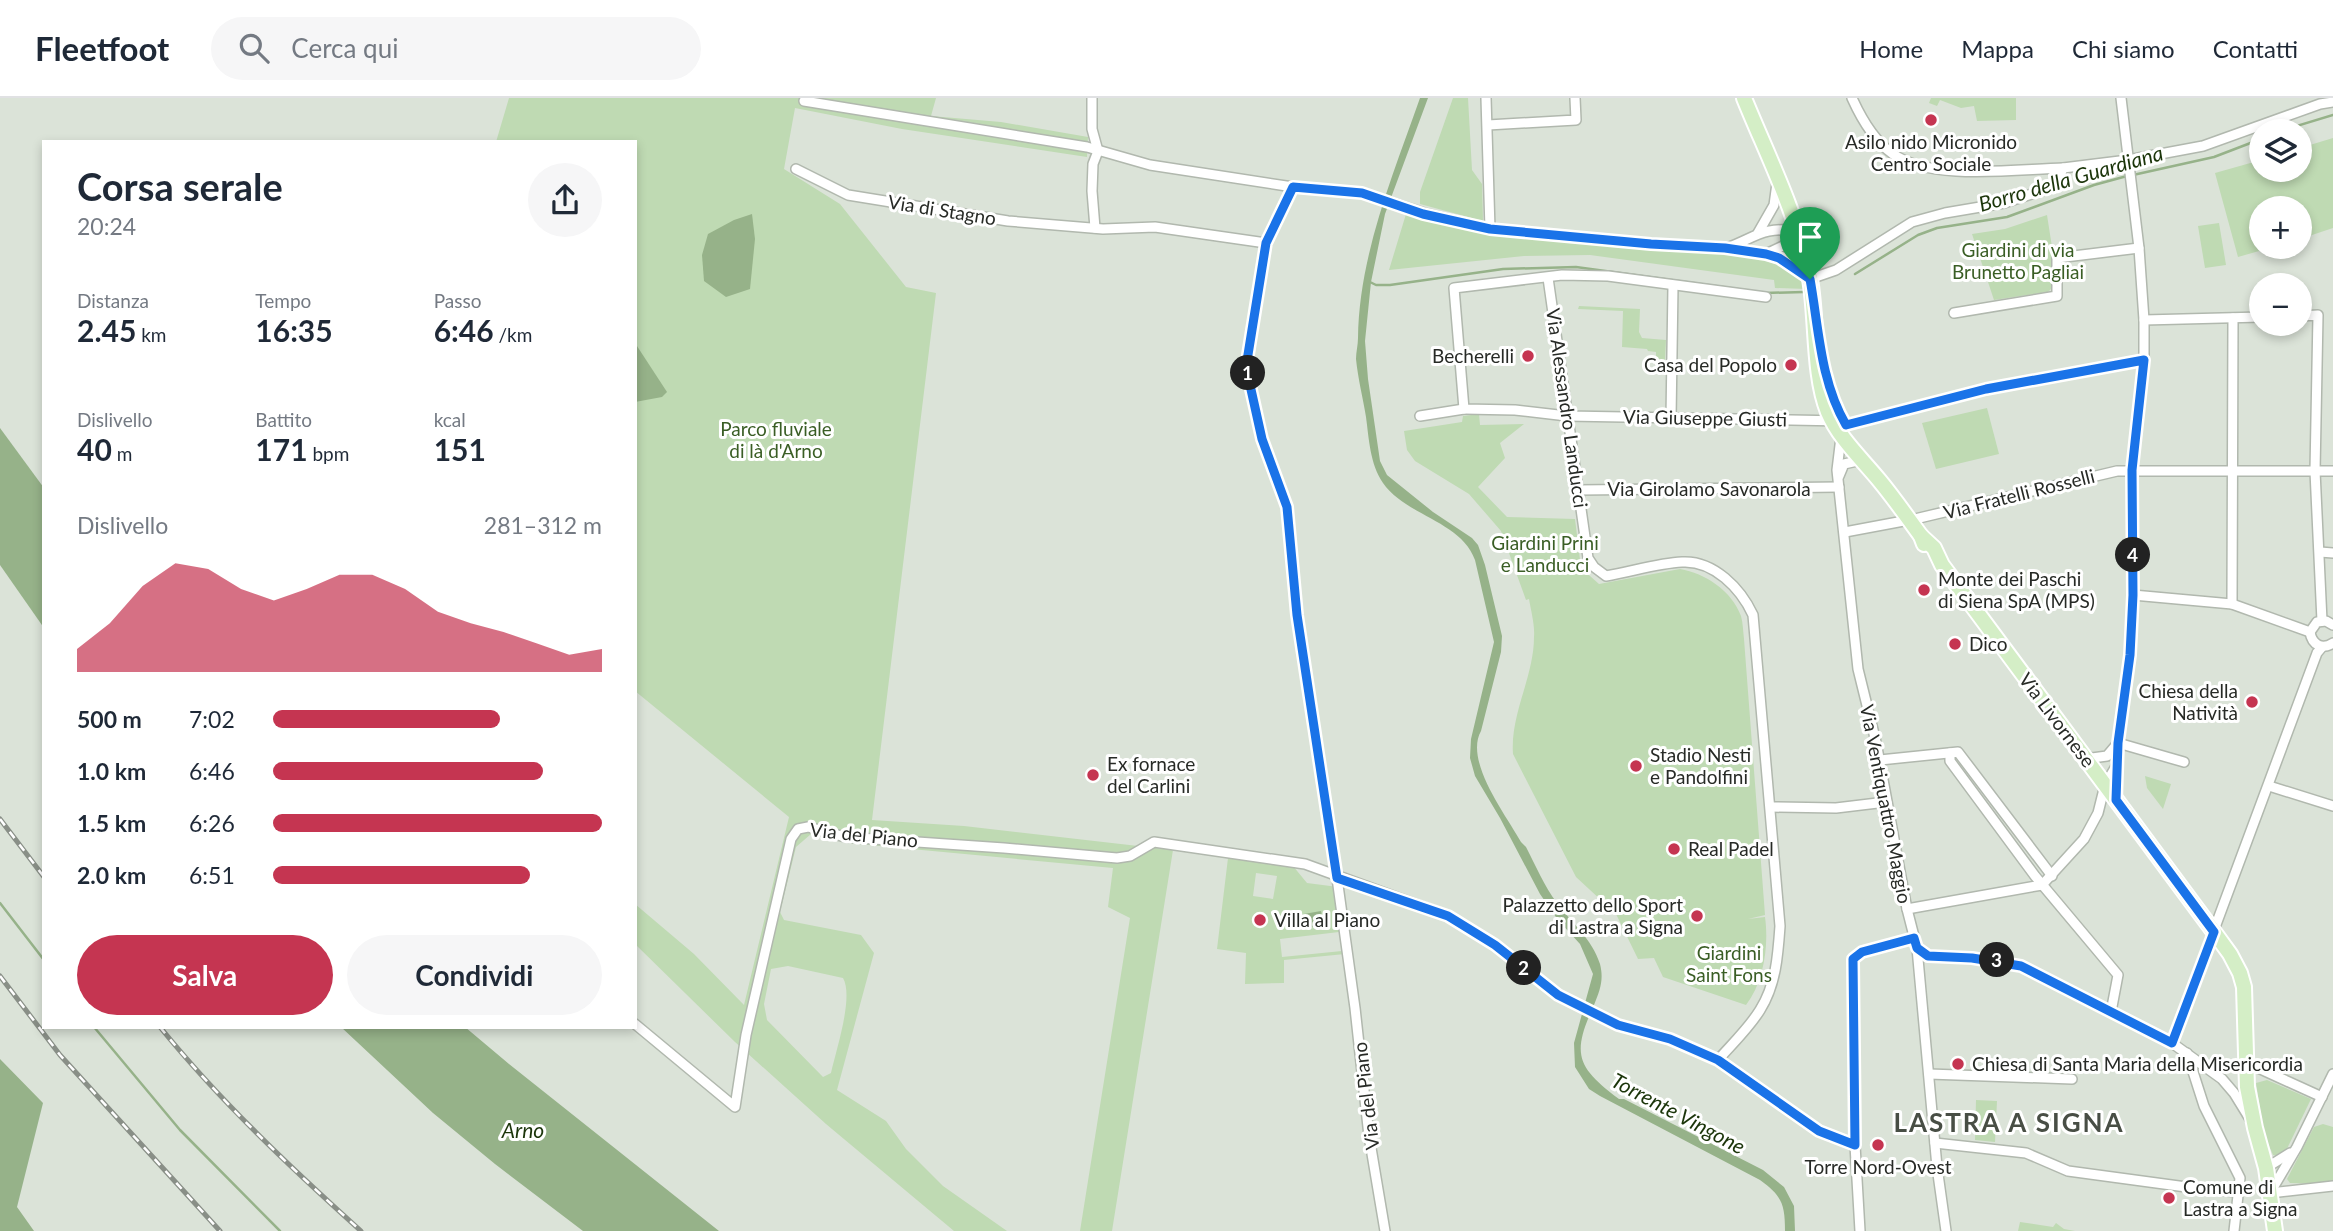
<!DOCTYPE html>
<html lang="it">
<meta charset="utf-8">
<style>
:root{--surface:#fff;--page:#f6f6f7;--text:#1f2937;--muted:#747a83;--line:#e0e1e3;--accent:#c53551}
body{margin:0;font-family:Lato,sans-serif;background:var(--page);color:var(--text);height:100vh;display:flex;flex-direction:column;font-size:26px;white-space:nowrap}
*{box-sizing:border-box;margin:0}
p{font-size:23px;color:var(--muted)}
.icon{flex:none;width:38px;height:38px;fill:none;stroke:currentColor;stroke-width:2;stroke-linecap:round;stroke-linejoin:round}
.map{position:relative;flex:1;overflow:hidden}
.panel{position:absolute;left:42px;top:42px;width:595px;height:889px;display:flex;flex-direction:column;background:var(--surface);border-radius:0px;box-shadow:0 4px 10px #0003}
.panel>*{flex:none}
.fabs{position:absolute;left:2249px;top:21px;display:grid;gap:14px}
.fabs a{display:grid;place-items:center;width:63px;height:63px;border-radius:50%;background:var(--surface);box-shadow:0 4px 10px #0003;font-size:35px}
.pin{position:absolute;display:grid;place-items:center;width:60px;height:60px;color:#fff;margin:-72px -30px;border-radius:50% 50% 50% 0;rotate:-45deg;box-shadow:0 0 7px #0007}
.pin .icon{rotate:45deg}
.km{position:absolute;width:35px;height:35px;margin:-18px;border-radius:50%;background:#222;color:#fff;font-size:19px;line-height:35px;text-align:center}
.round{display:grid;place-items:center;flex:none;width:74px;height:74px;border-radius:37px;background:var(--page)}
.headline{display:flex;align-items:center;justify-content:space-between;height:119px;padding:0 35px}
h1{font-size:38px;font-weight:700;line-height:52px}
.metrics{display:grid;grid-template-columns:repeat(3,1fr);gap:10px;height:119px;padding:7px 35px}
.metrics div{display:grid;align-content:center}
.metrics b{font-size:30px;font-weight:700}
.metrics small{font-size:19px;font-weight:400}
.metrics p{font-size:19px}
.chart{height:196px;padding:14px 35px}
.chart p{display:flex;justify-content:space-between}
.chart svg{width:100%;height:126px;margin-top:7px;fill:var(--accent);opacity:.7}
.cta{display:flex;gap:14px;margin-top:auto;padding:14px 35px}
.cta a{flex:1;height:80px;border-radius:42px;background:var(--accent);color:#fff;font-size:28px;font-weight:700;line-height:80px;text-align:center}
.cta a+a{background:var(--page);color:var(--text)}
ul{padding:0 35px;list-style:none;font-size:23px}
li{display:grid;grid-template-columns:112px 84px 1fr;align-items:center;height:52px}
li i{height:18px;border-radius:9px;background:var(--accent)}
header{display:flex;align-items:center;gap:42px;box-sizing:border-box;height:98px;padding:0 35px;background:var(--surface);border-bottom:2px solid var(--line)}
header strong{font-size:33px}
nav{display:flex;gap:38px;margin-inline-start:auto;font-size:24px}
.search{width:490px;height:63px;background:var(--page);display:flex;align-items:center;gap:18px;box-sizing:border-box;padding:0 24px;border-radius:38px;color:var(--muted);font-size:26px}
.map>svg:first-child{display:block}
</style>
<header>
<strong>Fleetfoot</strong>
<div class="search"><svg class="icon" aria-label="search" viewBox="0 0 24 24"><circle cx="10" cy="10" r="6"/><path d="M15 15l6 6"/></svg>Cerca qui</div>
<nav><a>Home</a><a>Mappa</a><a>Chi siamo</a><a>Contatti</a></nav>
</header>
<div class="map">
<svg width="2333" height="1133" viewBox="0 0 2333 1133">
<rect width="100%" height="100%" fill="#dbe3d8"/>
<!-- green -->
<g fill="#bfdab3" fill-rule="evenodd">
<path d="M509 0H936L931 18 1001 24 1088 39 1087 59 902 31 795 10 784 71 840 106 906 189 936 195 872 722 964 728 1173 752 1112 1133H1080L1130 820 1108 809 1113 770 847 745 811 736 796 749 780 814 784 822 861 837 874 855 837 992 886 1023 906 1051 943 1088 1007 1133H954L826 1026 735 944 635 846V806L694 856 744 907 789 719 635 593V44H496ZM788 868 843 880C854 899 836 952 831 975L823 979 767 922 764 906 771 871Z"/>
<path d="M1453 0H1468L1472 72 1482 86 1483 123 1420 106V94Z"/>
<path d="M1931 0H2016V22L1977 23 1974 8 1961 10 1940 2 1937 8 1929 5Z"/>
<path d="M2333 40V130L2300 141V110H2261V149H2273L2238 159 2215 75 2261 62V72H2300V50Z"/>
<path d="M1406 116 1499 136 1594 141 1768 158C1782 166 1802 175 1807 191L1775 190 1774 182 1590 157 1524 158 1389 172Z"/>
<path d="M2047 117 2052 149 2053 189 2048 194 1994 202 1972 136 2005 131Z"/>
<path d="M2219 125 2226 167 2205 170 2198 128Z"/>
<path d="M1579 208 1640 211 1639 234 1642 240 1666 242 1665 262H1656V254L1648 253 1647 251 1622 249 1623 213 1578 211Z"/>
<path d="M1987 310 1999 356 1936 371 1922 325Z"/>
<path d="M1479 316 1480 327 1524 326 1500 345 1505 360 1478 389 1507 419 1575 421 1581 470 1599 486 1680 471C1705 475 1732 493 1741 518 1743 525 1743 533 1744 541L1765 817 1748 821 1765 819C1769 847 1764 884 1746 907L1663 879 1654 860 1638 861 1616 816 1576 779 1513 656C1510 616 1534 579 1534 539 1535 527 1531 513 1529 501L1526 502 1501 433 1469 396 1415 363 1407 352 1404 333 1462 324 1463 318Z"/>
<path d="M2145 678 2171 686 2163 711 2147 690Z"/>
<path d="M1228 760 1293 768 1307 785 1338 789 1345 856 1284 862V885L1245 886 1246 855 1217 851ZM1256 775 1277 778 1273 801 1253 798ZM1339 834 1342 853 1282 859 1280 841Z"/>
<path d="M2267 982 2311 1001 2283 1059 2273 1057 2264 1036 2256 985Z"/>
<path d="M1976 1002 1997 1003 1995 1044 1975 1042Z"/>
<path d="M2323 1026 2333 1029V1084L2318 1086 2290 1085 2287 1081 2314 1029Z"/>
<path d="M2020 1124 2053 1129 2056 1125 2064 1131 2075 1133H2018Z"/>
</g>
<!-- water -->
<g fill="#96b289">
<path d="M1420 0H1428L1385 116 1371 184 1365 243 1368 281 1380 363 1387 377 1433 414 1472 440 1478 447 1485 467 1502 538 1501 554 1481 633C1464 663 1506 717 1521 744L1526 749C1536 768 1544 788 1557 805 1572 825 1592 841 1600 866 1604 882 1600 892 1594 907 1571 957 1577 969 1619 1001H1624L1763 1072 1784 1089 1794 1108 1795 1133H1785C1785 1106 1782 1098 1760 1082L1600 998 1589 991 1575 969 1574 945 1593 876 1580 846 1558 822 1540 796 1500 720 1475 678 1470 660 1471 641 1494 544 1475 462C1461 423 1406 418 1383 385 1370 366 1369 341 1366 319 1363 300 1358 281 1356 261 1356 254 1358 247 1358 240 1359 157 1393 77 1420 0Z"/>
<path d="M752 116 755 141 750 191 726 199 704 183 702 157 708 136 734 122Z"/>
<path d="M635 245 667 294 662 299 635 304Z"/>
<path d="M0 330 44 390V530L0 467Z"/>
<path d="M1321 813 1324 827 1301 831 1298 817Z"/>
<path d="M341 929H465L509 966 719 1133H583L495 1066 433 1015Z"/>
<path d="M0 961 43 1005 17 1109 34 1133H0Z"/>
</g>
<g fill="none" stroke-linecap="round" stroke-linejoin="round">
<!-- stream -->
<g stroke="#96b289" stroke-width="2.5">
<path d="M2280 33 2333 17"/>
<path d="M2133 77 2214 59 2261 41"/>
<path d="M1855 176 1918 137 1937 130 2007 119 2094 87 2127 78"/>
<path d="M1370 184 1376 187H1390L1503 171 1576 169 1752 193"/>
<path d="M1765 195 1804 194"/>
<path d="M0 805 44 862"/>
<path d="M94 929 180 1032 280 1133"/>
</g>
<!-- minor casing -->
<g stroke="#b1b8ae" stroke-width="12">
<g id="minor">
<path d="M1092 0V31L1098 53 1093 66 1092 93 1095 130"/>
<path d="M1486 0 1490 131"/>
<path d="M1852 0C1861 20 1874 43 1893 56 1930 83 2017 71 2063 70"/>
<path d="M804 3 1087 49 1150 67 1293 89 1362 95 1424 115 1490 131 1651 146 1725 150 1766 156 1779 160 1810 181 1836 172 1912 124 1945 115 2004 105 2050 90 2058 84 2063 70 2128 62 2203 48 2320 6 2333 4"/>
<path d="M1488 27 1576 22 1575 0"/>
<path d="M796 71 848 97 1008 123 1103 131 1155 129 1266 145"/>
<path d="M1293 89 1266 145 1246 269 1262 341 1287 409 1297 517 1337 780 1355 910 1369 1038 1385 1133"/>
<path d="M1758 135 1774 107 1777 85"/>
<path d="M1727 150C1756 139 1764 128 1798 133"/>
<path d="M1766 156 1783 148 1798 133"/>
<path d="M1548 180 1588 460 1594 469 1606 478C1631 474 1658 465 1682 464 1714 462 1741 491 1753 517L1780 828C1778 857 1776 887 1760 912 1749 930 1732 946 1718 962"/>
<path d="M1766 199 1608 178 1562 177 1454 190 1464 311 1515 312 1567 318 1843 323"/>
<path d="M1954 215 2057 198V160L2139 150"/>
<path d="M2300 218 2318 217 2315 373 2322 523"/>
<path d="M2144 222 2261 219"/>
<path d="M1420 318 1464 311"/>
<path d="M1671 320 1673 188"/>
<path d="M1846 327 1986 291 2144 262"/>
<path d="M1841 339 1837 372 1858 571 1876 644 1907 811 1917 850 1928 858 1972 860 2021 868 2172 945 2222 981 2234 995 2250 1021"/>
<path d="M1839 378 1844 366 1862 362"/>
<path d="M1579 392 1839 389"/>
<path d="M1915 421 2117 373H2333"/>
<path d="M1845 434 1909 422"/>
<path d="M2320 454 2333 455"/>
<path d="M2133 497 2232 506 2310 534"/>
<path d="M2232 506 2233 220"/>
<path d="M2333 527 2326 523 2317 524 2310 534C2312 547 2322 552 2333 545"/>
<path d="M2118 645 2184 664"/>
<path d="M1950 655V663L2035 778 2118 877 2111 914"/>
<path d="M2084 657 2092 660 2107 658 2118 645"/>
<path d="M1880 662 1958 654 2052 778"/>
<path d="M2269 688 2333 708"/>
<path d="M2116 702 2117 670"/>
<path d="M1772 709 1836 710 1886 704"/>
<path d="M2042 787 2084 741 2098 715 2105 687 2118 665V645L2130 557 2133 497 2132 372 2144 262V222L2139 150 2121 0"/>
<path d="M1907 811 2042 787"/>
<path d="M1917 850 1937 1069 1946 1133"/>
<path d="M635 926 735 1009 746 937 791 741 798 731 808 729 845 739 1004 750 1117 760 1130 758 1154 744 1305 766 1448 818 1495 847 1558 897 1618 927 1669 941 1718 962 1819 1033 1855 1047"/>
<path d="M2172 945 2317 555 2322 549"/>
<path d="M2187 955 2204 1008 2240 1080 2234 1133"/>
<path d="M2245 964 2322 999"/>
<path d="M1929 976 2072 981"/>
<path d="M1935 1045 2026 1055 2068 1073 2201 1091"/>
<path d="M2266 1070 2290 1055"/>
<path d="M2214 1092 2239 1094"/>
<path d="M2270 1095 2297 1049 2333 976"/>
<path d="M2270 1095 2333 1088"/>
<path d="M1860 1133 1855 1047 1853 861 1862 854 1914 840"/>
</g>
</g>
<!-- primary casing -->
<g stroke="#fff" stroke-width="18">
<g id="primary">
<path d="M1744 0C1768 59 1798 117 1810 181 1817 221 1813 277 1828 314 1839 340 1861 360 1879 382 1894 400 1907 419 1921 438L1924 446"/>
<path d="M1921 438 1934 450 1942 467 2214 834 2230 856 2240 875 2244 889 2247 989 2255 1030 2266 1070 2275 1133"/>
</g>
</g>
<!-- minor -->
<use href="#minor" stroke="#fff" stroke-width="9"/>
<!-- primary -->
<use href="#primary" stroke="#d4eec6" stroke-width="14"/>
<!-- rail casing -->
<g stroke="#898f87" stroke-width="5">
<g id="rail">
<path d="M0 721 44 779"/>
<path d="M0 878 60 957 220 1133"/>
<path d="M160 929C220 1003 290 1069 361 1133"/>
</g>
</g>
<!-- rail -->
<use href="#rail" stroke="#fff" stroke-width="2.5" stroke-dasharray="8" stroke-linecap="butt"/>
</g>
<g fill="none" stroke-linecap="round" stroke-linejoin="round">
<!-- route casing -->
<g stroke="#fff" stroke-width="14">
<path id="route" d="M1293 89 1362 95 1423 116 1490 131 1651 146 1725 150 1766 156 1779 160 1810 181C1819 231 1820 282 1846 327L1986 291 2144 262 2132 372 2133 497 2130 557 2118 645 2116 702 2214 834 2172 945 2021 868 1972 860 1928 858 1917 850 1914 840 1862 854 1853 861 1855 1047 1819 1033 1718 962 1670 941 1618 927 1558 897 1495 847 1448 818 1337 780 1297 517 1287 409 1262 341 1246 269 1266 145Z"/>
</g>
<!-- route -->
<use href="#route" stroke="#1a73e8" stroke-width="9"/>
</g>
<!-- markers -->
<g fill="#c53551" stroke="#fff" stroke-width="2.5">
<circle cx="1931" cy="22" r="7"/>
<circle cx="1528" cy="258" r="7"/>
<circle cx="1791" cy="267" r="7"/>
<circle cx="1924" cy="492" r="7"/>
<circle cx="1955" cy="546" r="7"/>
<circle cx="2252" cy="604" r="7"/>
<circle cx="1636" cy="668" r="7"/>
<circle cx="1093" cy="677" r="7"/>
<circle cx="1674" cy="751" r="7"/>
<circle cx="1697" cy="818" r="7"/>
<circle cx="1260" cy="822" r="7"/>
<circle cx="1958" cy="966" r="7"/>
<circle cx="1878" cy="1047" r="7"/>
<circle cx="2169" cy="1100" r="7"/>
</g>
<g text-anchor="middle" stroke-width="6" stroke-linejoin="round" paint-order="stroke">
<!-- poi labels -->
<g font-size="19" fill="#272a26" stroke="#fff" text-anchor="start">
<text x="1931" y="51" text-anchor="middle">Asilo nido Micronido<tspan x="1931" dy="22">Centro Sociale</tspan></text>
<text x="1514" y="265" text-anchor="end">Becherelli</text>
<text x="1777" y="274" text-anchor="end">Casa del Popolo</text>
<text x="1938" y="488">Monte dei Paschi<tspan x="1938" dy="22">di Siena SpA (MPS)</tspan></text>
<text x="1969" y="553">Dico</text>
<text x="2238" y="600" text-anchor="end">Chiesa della<tspan x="2238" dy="22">Natività</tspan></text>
<text x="1650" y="664">Stadio Nesti<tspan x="1650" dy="22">e Pandolfini</tspan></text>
<text x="1107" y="673">Ex fornace<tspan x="1107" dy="22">del Carlini</tspan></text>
<text x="1688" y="758">Real Padel</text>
<text x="1683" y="814" text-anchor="end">Palazzetto dello Sport<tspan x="1683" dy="22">di Lastra a Signa</tspan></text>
<text x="1274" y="829">Villa al Piano</text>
<text x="1972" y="973">Chiesa di Santa Maria della Misericordia</text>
<text x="1878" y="1076" text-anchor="middle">Torre Nord-Ovest</text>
<text x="2183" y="1096">Comune di<tspan x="2183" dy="22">Lastra a Signa</tspan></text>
</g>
<!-- street labels -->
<g font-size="19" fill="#272a26" stroke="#fff">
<text transform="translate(942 112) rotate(9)" y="7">Via di Stagno</text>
<text transform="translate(1567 310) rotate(82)" y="7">Via Alessandro Landucci</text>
<text transform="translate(1705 320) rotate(1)" y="7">Via Giuseppe Giusti</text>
<text x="1709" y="398">Via Girolamo Savonarola</text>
<text transform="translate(2019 396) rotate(-14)" y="7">Via Fratelli Rosselli</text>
<text transform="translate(2057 622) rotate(53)" y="7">Via Livornese</text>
<text transform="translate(1886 706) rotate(79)" y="7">Via Ventiquattro Maggio</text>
<text transform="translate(864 737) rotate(6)" y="7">Via del Piano</text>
<text transform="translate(1366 998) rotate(-97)" y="7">Via del Piano</text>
</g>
<!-- park labels -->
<g font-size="19" fill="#3a5e25" stroke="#fff">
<text x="2018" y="159">Giardini di via<tspan x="2018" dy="22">Brunetto Pagliai</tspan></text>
<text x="776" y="338">Parco fluviale<tspan x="776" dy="22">di là d'Arno</tspan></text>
<text x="1545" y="452">Giardini Prini<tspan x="1545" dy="22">e Landucci</tspan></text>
<text x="1729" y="862">Giardini<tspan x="1729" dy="22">Saint Fons</tspan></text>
</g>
<!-- water labels -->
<g font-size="21" font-style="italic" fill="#1b350a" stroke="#fff">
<text transform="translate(2071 81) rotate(-16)" y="7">Borro della Guardiana</text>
<text transform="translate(1678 1016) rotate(28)" y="7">Torrente Vingone</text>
<text x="523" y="1040">Arno</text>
</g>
<!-- district labels -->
<g font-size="26" font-weight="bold" letter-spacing="2" fill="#484e45" stroke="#fff">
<text x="2009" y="1034">LASTRA A SIGNA</text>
</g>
</g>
</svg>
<div class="fabs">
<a><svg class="icon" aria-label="layers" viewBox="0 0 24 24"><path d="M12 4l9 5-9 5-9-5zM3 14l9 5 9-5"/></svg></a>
<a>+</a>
<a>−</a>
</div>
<div class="pin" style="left:1810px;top:181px;background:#1e9e55"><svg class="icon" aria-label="arrive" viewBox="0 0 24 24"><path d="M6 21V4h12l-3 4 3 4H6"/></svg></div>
<b class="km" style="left:1248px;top:275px">1</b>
<b class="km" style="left:1524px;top:870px">2</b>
<b class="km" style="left:1997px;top:862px">3</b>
<b class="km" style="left:2133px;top:457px">4</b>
<section class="panel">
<div class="headline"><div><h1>Corsa serale</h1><p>20:24</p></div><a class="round"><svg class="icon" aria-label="share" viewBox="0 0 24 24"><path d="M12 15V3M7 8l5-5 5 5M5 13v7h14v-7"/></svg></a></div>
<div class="metrics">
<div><p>Distanza</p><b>2.45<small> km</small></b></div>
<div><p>Tempo</p><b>16:35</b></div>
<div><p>Passo</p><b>6:46<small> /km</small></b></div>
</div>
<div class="metrics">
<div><p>Dislivello</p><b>40<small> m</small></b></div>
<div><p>Battito</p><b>171<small> bpm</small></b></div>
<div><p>kcal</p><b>151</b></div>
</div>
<div class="chart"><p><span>Dislivello</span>281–312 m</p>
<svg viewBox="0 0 160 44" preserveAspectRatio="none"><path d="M0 44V36L10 27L20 14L30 6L40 8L50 15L60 19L70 15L80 10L90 10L100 15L110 23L120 27L130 30L140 34L150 38L160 36V44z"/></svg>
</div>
<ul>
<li><b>500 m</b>7:02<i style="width:69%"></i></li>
<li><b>1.0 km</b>6:46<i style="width:82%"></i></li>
<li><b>1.5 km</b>6:26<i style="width:100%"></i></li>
<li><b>2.0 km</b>6:51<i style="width:78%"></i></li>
</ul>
<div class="cta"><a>Salva</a><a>Condividi</a></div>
</section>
</div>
